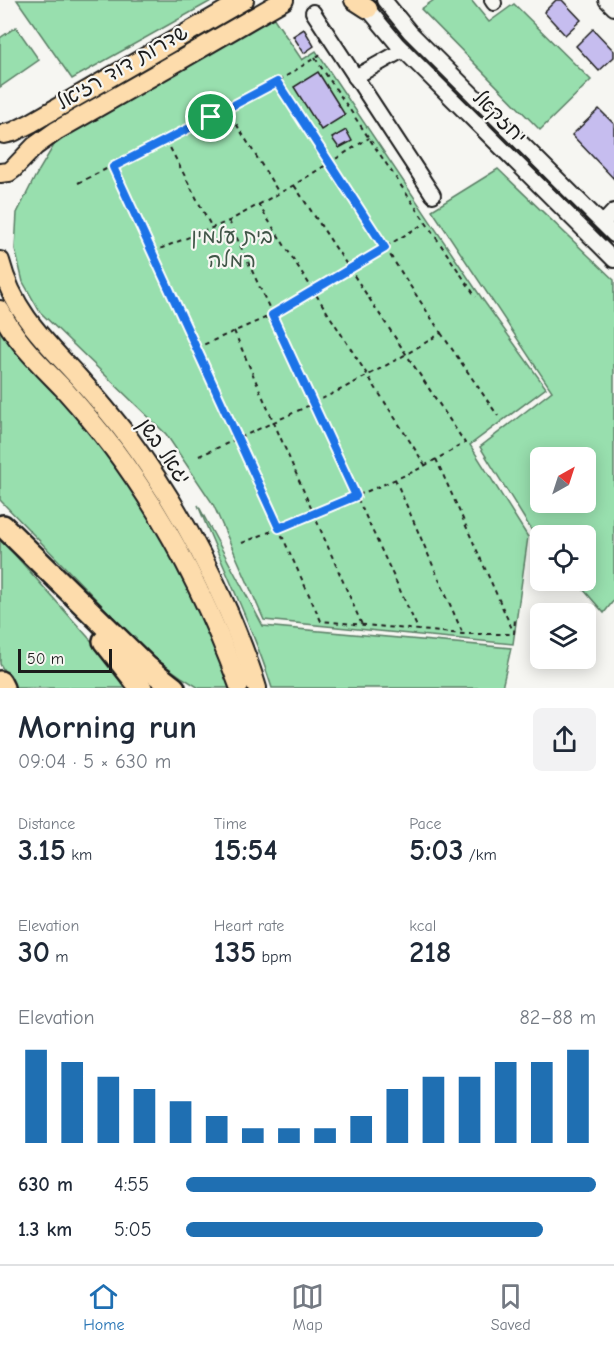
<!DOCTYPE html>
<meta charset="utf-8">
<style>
:root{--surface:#fff;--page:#f2f2f3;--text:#1f2937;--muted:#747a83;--line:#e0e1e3;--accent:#1f6fb2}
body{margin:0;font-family:"Comic Neue","Playpen Sans Hebrew",sans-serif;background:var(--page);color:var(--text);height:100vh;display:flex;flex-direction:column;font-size:22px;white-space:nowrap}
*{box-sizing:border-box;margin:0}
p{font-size:20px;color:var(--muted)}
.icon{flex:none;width:33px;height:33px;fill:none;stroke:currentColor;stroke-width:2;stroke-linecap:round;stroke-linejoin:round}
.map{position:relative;height:688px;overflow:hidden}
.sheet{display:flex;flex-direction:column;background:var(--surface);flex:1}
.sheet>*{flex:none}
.needle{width:39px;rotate:39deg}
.controls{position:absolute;left:530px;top:447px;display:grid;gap:12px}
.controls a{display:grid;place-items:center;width:66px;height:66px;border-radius:9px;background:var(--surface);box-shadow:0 3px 15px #0003;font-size:30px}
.scale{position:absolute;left:18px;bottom:15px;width:94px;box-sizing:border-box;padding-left:6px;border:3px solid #1c1c1c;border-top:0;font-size:16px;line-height:21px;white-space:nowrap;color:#1c1c1c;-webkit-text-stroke:4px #f6f6f2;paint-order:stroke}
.pin{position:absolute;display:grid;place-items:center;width:51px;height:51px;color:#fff;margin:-26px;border:3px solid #fff;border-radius:50%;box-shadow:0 2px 6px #0007}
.round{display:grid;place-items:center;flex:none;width:63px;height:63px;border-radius:9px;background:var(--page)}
.summary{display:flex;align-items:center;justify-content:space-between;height:102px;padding:0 18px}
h1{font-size:33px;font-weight:800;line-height:45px}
.figures{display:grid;grid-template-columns:repeat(3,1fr);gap:9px;height:102px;padding:6px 18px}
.figures div{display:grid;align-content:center}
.figures b{font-size:30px;font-weight:800}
.figures small{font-size:16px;font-weight:400}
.figures p{font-size:16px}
.chart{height:168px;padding:12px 18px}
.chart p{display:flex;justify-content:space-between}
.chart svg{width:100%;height:108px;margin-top:6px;stroke:var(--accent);stroke-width:6}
ul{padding:0 18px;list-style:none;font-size:20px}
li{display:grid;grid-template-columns:96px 72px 1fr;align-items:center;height:45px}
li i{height:15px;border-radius:8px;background:var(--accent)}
.menu{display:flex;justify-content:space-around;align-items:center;height:84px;border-top:2px solid var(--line);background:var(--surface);font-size:16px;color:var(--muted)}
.menu a{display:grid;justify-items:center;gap:3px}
.menu .on{color:var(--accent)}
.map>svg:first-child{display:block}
</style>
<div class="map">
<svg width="614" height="688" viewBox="0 0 614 688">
<rect width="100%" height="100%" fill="#f6f6f2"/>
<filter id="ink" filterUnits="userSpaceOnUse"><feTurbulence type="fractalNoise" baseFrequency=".0167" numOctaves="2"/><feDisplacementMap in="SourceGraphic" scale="12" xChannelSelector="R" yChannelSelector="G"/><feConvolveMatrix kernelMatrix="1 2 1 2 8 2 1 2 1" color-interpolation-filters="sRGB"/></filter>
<g filter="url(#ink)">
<!-- green -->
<g fill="#98dfae" stroke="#5a7e65" stroke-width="1.5" fill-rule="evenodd">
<path d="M17 0H213L72 79Z"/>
<path d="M434 0H471L489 22 514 4 591 80 540 130 421 9Z"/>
<path d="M273 17 302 60 316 51 483 300 546 388 470 445 528 537 513 644 264 620 213 504 166 434 40 312 23 282 15 249 17 213 35 177 57 140Z"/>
<path d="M16 27 39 60 0 87V38Z"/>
<path d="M498 169 614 280V600L604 613 576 581 585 580V536H540V540L534 534 480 447 552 391 432 210ZM540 458H585V502H540Z"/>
<path d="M0 326 84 420 160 530 211 632 230 688H199L183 678 149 654 0 500Z"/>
<path d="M198 505 263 626 511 648 502 688H272C252 625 222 566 198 505Z"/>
<path d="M0 538 111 663 128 688H14L0 664Z"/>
</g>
<!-- building -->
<g fill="#c6bdef" stroke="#1c1c1c" stroke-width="1.5">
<path d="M556 0H562L581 20 565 35 544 12Z"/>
<path d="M304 29 314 46 304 53 293 36Z"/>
<path d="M593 29 614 51V57L599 71 576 46Z"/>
<path d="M318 72 345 115 321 130 294 87Z"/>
<path d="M599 109 614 124V179L572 135Z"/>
<path d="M346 130 352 141 339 148 332 138Z"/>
</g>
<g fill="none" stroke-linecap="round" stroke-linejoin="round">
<!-- minor casing -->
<g stroke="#1c1c1c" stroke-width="18">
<g id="minor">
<path d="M384 0 410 32 431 53 614 235"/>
<path d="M492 0 494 3"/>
<path d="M606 0 614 8"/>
<path d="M362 2 397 44 419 66 614 260"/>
<path d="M313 12 433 195"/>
<path d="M355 77 403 50"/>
<path d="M603 223 614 211"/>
</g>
</g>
<!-- major casing -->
<g stroke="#1c1c1c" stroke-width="22">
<g id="major">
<path d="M354 0 368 9"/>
<path d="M4 134 13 132 31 123 244 0"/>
<path d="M0 173 9 172 13 169 35 146 56 131 184 58 284 0"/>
<path d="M0 261C13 312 44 340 78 377 95 396 112 416 128 437 168 491 201 549 228 611 239 637 249 661 257 688"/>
<path d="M0 310C15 341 40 364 63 388 80 407 97 427 113 448 167 520 208 601 239 686"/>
</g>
</g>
<!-- highway casing -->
<g stroke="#1c1c1c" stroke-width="26">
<g id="highway">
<path d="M3 526 147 667 174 688"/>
<path d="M104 641 141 688"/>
<path d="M0 682 3 688"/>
</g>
</g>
<!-- path -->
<g stroke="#1c1c1c" stroke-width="2" stroke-dasharray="4.5 4.5" stroke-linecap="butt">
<path d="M315 58 476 297"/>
<path d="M227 109 279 193"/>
<path d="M166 140 212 228"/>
<path d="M113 167 321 621 463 634H514L515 618"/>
<path d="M78 183 211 117 277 82 324 52"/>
<path d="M258 204 425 465"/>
<path d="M229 221 418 629"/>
<path d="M152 252 229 221 294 185 369 138"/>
<path d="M234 331 362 625"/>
<path d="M441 333 498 416"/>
<path d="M196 348 272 315 425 223"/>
<path d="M199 456C282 419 365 381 441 333L277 82"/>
<path d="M436 459 513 631"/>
<path d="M395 479 463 634"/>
<path d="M242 543 314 514 415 471 465 443 294 185"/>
</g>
<!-- minor -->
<use href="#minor" stroke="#f6f6f2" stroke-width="14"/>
<!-- major -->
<use href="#major" stroke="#fddcac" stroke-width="18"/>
<!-- highway -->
<use href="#highway" stroke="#fddcac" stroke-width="21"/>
</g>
</g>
<g fill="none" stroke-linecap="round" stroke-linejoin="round" filter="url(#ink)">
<!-- route casing -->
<g stroke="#fff" stroke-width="12">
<path id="route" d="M277 82 385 248 272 315 356 496 279 528 113 167 211 117Z"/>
</g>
<!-- route -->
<use href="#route" stroke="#1a73e8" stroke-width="8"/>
</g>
<g text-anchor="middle" stroke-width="4.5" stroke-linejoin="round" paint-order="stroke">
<!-- street labels -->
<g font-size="21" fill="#1c1c1c" stroke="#f6f6f2">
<text transform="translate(122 67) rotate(-30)" y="7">שדרות דוד רזיאל</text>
<text transform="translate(500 117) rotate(45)" y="7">יחזקאל</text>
<text transform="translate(164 451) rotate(55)" y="7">יגאל בשן</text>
</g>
<!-- park labels -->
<g font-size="21" fill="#415648" stroke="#f6f6f2">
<text x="232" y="243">בית עלמין<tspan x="232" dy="24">רמלה</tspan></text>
</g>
</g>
</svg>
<div class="controls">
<a><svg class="needle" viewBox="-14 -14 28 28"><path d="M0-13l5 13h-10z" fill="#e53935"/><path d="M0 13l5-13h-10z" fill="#747a83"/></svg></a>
<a><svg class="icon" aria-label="locate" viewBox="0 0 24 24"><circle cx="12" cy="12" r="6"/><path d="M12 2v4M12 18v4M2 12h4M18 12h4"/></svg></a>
<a><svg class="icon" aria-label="layers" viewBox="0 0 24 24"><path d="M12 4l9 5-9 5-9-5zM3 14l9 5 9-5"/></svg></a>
</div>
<div class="scale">50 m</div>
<div class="pin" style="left:211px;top:117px;background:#1e9e55"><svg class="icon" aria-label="arrive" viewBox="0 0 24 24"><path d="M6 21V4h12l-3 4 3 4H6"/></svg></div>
</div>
<section class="sheet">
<div class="summary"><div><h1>Morning run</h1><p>09:04 · 5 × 630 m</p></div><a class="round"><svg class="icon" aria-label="share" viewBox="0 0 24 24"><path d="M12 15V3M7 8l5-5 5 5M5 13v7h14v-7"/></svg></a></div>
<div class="figures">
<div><p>Distance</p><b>3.15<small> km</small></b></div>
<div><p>Time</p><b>15:54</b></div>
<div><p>Pace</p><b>5:03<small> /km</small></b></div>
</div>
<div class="figures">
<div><p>Elevation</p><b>30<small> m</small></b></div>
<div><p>Heart rate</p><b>135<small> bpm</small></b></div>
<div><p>kcal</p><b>218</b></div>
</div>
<div class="chart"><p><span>Elevation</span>82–88 m</p>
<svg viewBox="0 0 160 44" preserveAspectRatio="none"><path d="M5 44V6M15 44V11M25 44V17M35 44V22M45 44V27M55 44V33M65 44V38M75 44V38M85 44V38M95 44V33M105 44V22M115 44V17M125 44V17M135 44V11M145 44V11M155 44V6"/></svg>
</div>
<ul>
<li><b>630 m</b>4:55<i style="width:100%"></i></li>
<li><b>1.3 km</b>5:05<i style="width:87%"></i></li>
</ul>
</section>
<nav class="menu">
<a class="on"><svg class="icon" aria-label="home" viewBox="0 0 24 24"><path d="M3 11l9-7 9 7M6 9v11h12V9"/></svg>Home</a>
<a><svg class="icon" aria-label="map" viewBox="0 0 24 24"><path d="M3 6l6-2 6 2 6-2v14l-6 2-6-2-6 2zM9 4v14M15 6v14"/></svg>Map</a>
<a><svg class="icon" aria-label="saved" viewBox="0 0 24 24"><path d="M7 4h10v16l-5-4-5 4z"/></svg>Saved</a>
</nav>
